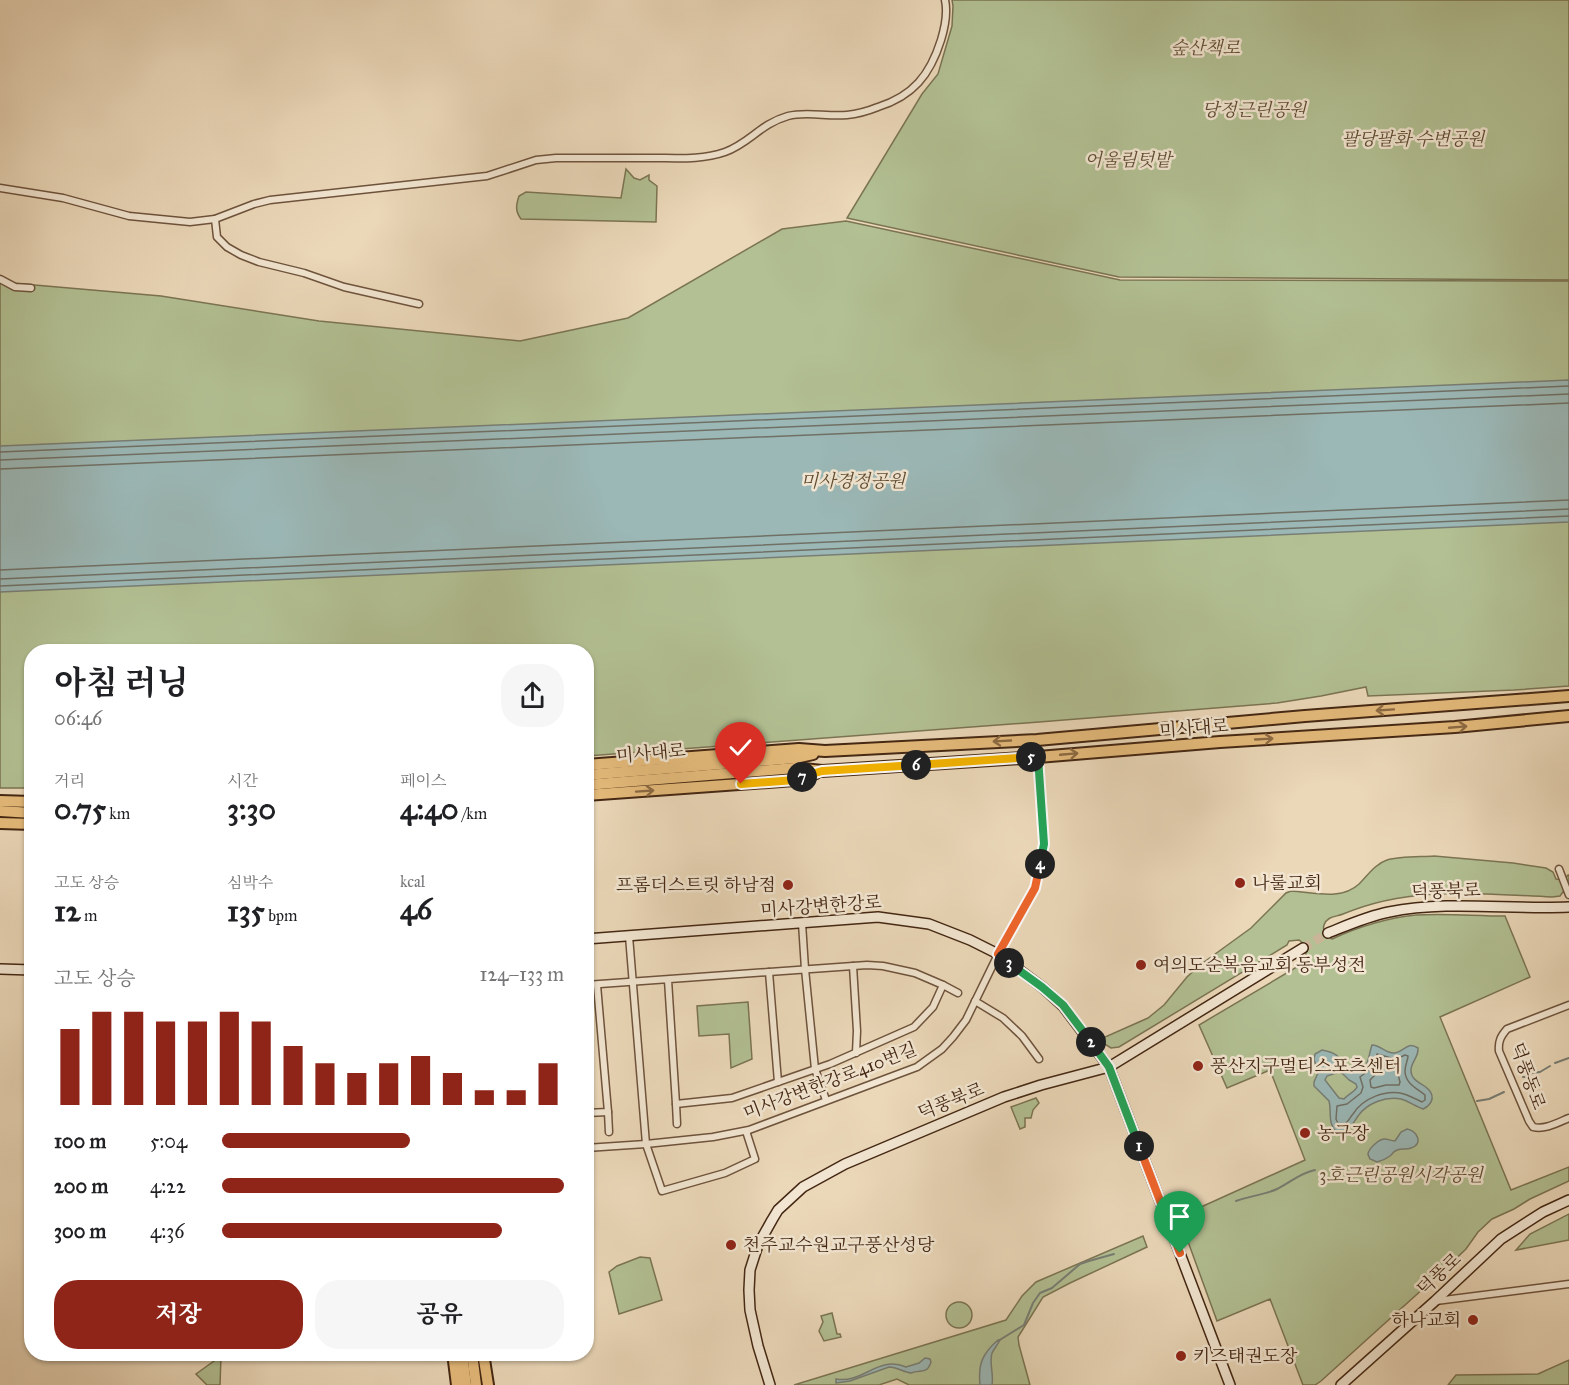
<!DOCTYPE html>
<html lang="ko">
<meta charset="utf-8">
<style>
:root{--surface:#fff;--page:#f6f6f6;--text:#202124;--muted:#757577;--accent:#8f2418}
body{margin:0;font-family:"IM FELL Great Primer","Noto Serif KR",serif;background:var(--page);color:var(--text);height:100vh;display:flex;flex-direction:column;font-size:22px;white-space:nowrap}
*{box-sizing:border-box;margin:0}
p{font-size:20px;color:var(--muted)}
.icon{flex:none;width:33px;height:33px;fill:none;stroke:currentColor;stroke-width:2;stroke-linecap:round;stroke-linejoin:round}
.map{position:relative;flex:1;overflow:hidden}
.side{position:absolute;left:24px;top:644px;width:570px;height:717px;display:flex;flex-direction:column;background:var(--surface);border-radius:24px;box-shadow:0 2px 4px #0004}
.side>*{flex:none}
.pin{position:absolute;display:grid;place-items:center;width:51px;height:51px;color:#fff;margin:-62px -26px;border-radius:50% 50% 50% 0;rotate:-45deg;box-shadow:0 0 6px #0007}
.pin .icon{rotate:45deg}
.km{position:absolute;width:30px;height:30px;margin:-15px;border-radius:50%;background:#222;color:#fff;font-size:16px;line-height:30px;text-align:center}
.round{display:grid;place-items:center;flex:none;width:63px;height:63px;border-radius:24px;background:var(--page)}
.headline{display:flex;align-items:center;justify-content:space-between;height:102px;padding:0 30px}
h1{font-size:33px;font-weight:700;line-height:45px}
.figures{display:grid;grid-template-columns:repeat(3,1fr);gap:9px;height:102px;padding:6px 30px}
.figures div{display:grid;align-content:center}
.figures b{font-size:30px;font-weight:700}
.figures small{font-size:16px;font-weight:400}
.figures p{font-size:16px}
.chart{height:168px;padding:12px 30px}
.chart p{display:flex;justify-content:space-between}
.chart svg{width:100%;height:108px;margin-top:6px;stroke:var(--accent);stroke-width:6}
.action{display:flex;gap:12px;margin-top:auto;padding:12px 30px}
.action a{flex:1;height:69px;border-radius:24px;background:var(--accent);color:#fff;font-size:24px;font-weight:700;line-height:69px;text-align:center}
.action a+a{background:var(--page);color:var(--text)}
ul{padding:0 30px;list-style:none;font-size:20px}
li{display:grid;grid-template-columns:96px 72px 1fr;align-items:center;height:45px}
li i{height:15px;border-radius:8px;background:var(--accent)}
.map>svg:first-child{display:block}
</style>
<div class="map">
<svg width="1569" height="1385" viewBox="0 0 1569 1385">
<rect width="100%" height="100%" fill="#ebd8b9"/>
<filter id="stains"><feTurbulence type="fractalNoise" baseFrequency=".00333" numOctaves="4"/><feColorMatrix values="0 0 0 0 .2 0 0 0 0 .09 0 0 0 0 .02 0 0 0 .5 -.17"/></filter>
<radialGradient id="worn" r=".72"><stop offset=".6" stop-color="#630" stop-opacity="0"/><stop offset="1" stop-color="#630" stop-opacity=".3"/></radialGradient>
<!-- green -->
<g fill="#b2c093" stroke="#7b7453" stroke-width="1.5">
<path d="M952 0H1569V280L1119 277 847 218 922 94 938 74 952 26 953 6Z"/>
<path d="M626 169 634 178 640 180 649 175V180L657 186 656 222 521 219C515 211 516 205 519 196L526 192 621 198Z"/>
<path d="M846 221 1120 280 1569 281V686L1514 690 1368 696 1366 687 1321 696 1277 703 1039 722 587 756 586 651H32L31 788H0V282L161 296 319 321 520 341 628 318 782 229Z"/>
<path d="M1434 856 1513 863 1546 868 1553 872 1556 879 1564 880 1568 875H1569V894L1563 892 1560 896 1552 897C1480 894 1412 885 1343 914 1336 917 1327 916 1324 925 1322 932 1326 936 1332 939 1358 927 1387 918 1416 915 1445 913 1475 916 1505 916L1530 977 1440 1017 1511 1190 1569 1167V1181L1530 1199 1514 1209 1492 1219 1478 1232 1466 1249 1446 1268 1321 1381 1315 1385H1303L1270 1299 1217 1321 1179 1217 1305 1160 1270 1070 1227 1088 1199 1025 1302 964 1306 955 1305 945 1299 940 1289 941 1287 945 1119 1047 1111 1048 1103 1043 1105 1037 1148 1018 1164 1005 1187 977 1200 965 1251 928 1286 893 1291 891C1313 892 1341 901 1359 884 1368 875 1375 864 1387 860 1400 856 1421 857 1434 856Z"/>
<path d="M748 1002 752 1059 731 1068 729 1034 699 1036 697 1006Z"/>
<path d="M1036 1098 1039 1103 1033 1110 1031 1118H1025V1127L1020 1129 1011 1107Z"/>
<path d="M1569 1214V1240L1516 1250 1530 1234Z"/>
<path d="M1143 1236 1147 1247 1070 1283 1043 1297 1018 1337 1019 1345 1030 1385H909L897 1379 879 1385H794L1006 1320 1022 1296 1036 1282Z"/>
<path d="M640 1257 650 1258 662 1300 619 1314 609 1272 617 1266Z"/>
<circle cx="959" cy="1315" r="13"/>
<path d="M832 1313 837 1334H840L841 1337 824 1341 819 1331 823 1322 821 1316Z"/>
<path d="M221 1356 220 1385H207L196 1374Z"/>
<path d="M1569 1360V1385H1448L1456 1375 1538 1374Z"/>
</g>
<!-- water -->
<g fill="#9bb8b7" stroke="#787e75" stroke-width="1.5" fill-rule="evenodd">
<path d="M1569 380V522L0 592V446Z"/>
<path d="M1372 1045C1381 1045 1385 1054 1395 1053 1405 1051 1407 1041 1418 1048 1419 1057 1411 1062 1411 1070 1411 1082 1423 1083 1429 1090 1436 1098 1430 1106 1423 1109 1415 1106 1408 1101 1401 1099 1386 1096 1367 1103 1358 1116 1352 1125 1350 1131 1337 1133 1327 1123 1332 1113 1329 1101L1314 1086V1082L1318 1073 1314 1059 1315 1054 1322 1050C1344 1054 1339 1063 1353 1072 1371 1068 1367 1059 1372 1045ZM1339 1072 1343 1074 1349 1080 1356 1084 1357 1087C1355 1092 1348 1094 1344 1099L1339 1098 1325 1080 1327 1076Z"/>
<path d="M1407 1129C1417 1131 1424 1144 1411 1148 1407 1150 1402 1148 1397 1150 1391 1153 1395 1152 1390 1156 1386 1159 1381 1161 1377 1162L1370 1159C1369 1157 1368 1155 1368 1154 1369 1148 1379 1139 1385 1139 1388 1139 1391 1141 1395 1141L1401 1132Z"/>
<path d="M998 1340H1000C998 1344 994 1349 992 1353 989 1363 994 1374 992 1385H980C978 1364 982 1354 998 1340Z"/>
<path d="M925 1358 930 1359 931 1362C927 1375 921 1369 911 1373 903 1372 897 1367 889 1367L850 1381 836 1383V1379C863 1384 878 1355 906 1367L919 1363Z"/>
</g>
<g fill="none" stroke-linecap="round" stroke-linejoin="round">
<!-- shore -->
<g stroke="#707065" stroke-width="1.5">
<path d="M0 452 1569 386"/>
<path d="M0 460 1569 394"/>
<path d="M0 469 1569 403"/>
<path d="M0 570 1569 500"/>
<path d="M0 579 1569 509"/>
<path d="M0 586 1569 516"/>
<path d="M1377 1054C1389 1056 1391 1062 1405 1055L1408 1056C1408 1060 1405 1065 1405 1071 1405 1083 1416 1088 1425 1095V1100L1422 1102C1416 1099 1410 1096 1404 1094 1386 1089 1363 1098 1353 1114 1348 1120 1347 1125 1339 1126L1336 1119 1337 1106 1347 1104 1361 1093 1363 1087 1360 1077 1372 1068Z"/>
<path d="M1382 1065 1396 1067 1400 1082 1399 1085H1386L1374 1088 1371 1087 1370 1080 1377 1073Z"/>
</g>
<!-- stream -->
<g stroke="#787e75" stroke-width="2">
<path d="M1555 1063 1569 1058"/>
<path d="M1532 1073 1540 1072 1550 1066"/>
<path d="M1523 1077H1526"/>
<path d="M1477 1101 1489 1099 1504 1092"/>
<path d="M1236 1201C1249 1196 1264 1195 1277 1189 1291 1182 1300 1173 1315 1170"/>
<path d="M998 1341 1024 1325 1033 1303 1040 1293 1052 1288 1080 1264 1089 1261 1114 1254"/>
</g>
<!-- secondary-tunnel -->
<path stroke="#cab598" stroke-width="9" stroke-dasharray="9 4.5" stroke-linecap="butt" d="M1303 948 1328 933"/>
<!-- street casing -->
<g stroke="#6e533c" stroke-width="9">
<g id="street">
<path d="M0 188 63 198 129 216 190 222 215 219 254 204 270 200 487 176 536 160 556 158C588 158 621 158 653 158 677 158 702 160 725 152 750 143 760 124 788 116 807 111 827 117 847 115 858 114 868 111 878 107 913 96 930 75 941 40 945 27 948 14 945 0"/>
<path d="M215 219 217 237 227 247 241 255 259 262 304 273 344 287 419 304"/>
<path d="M0 279 15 287 31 288"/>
<path d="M1559 869 1569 895"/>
<path d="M802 923 805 969 815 1069 826 1100"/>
<path d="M629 936 646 1144 662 1191 725 1173 755 1159 746 1131"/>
<path d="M853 966 857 1031 856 1053"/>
<path d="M769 972 778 1082"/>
<path d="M586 985 867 965 883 966 915 973 943 985 933 1007 914 1027 830 1064 732 1098 676 1104 668 980"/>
<path d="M943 985 958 993"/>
<path d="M975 1001 1003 1018 1022 1036 1039 1059"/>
<path d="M1569 1005 1507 1029C1501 1036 1498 1041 1499 1051L1529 1121 1533 1127C1545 1130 1557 1123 1569 1118"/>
<path d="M676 1104 677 1124"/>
<path d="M608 1112 609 1132"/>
<path d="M586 1113 608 1112 597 985"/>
<path d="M586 1148 646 1144 713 1137 749 1130 917 1067 942 1049 953 1037 966 1020 1006 938 1035 888 1044 844 1038 757"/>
<path d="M1436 1301 1569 1284"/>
</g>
</g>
<!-- secondary casing -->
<g stroke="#442713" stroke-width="12">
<g id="secondary">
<path d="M1328 933C1348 925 1368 916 1389 912 1449 900 1509 910 1569 907"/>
<path d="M586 939 878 917 929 924 970 940 998 954 1042 987 1063 1006 1109 1067 1230 1385"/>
<path d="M0 969 32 970"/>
<path d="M770 1385 758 1346 750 1310 749 1290 750 1270 758 1245 772 1220 778 1210 803 1187 845 1164 1004 1097 1041 1085 1109 1067 1303 948"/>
<path d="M1341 1385 1435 1301 1501 1239 1543 1212 1569 1200"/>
</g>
</g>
<!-- primary casing -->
<g stroke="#442713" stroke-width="14">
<g id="primary">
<path d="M586 765 799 749 825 751 1037 740 1305 716 1569 696"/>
<path d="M586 775 795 758 813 754"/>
<path d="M586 785 795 768 822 771 1038 757 1220 742 1455 727 1569 716"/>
<path d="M586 795 795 780 816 773"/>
<path d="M0 801 32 802"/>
<path d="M0 811 32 813"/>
<path d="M0 823 32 824"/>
<path d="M453 1353 457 1385"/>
<path d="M462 1353 466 1385"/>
<path d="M472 1353 476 1385"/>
<path d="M483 1353 488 1385"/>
</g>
</g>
<!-- street -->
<use href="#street" stroke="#f2e6d2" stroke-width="6"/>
<!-- secondary -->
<use href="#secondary" stroke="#f2e6d2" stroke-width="9"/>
<!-- primary -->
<use href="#primary" stroke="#e6bc7c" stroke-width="10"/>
</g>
<!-- one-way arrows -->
<defs><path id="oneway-shaft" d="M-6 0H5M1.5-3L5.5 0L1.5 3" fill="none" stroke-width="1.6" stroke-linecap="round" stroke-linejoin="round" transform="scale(1.5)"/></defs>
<g stroke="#8d6a42">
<use href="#oneway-shaft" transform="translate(1385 710) rotate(176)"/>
<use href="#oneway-shaft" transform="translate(1458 727) rotate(-5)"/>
<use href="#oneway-shaft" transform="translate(1264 739) rotate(-3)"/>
<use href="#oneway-shaft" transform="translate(1002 741) rotate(177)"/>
<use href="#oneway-shaft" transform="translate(1069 754) rotate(-5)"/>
<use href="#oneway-shaft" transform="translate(645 791) rotate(-4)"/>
</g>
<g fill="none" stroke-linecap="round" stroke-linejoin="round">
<!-- split-1 casing -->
<g stroke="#fff" stroke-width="12">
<path id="split-1" d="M1139 1146 1180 1253"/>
</g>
<!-- split-2 casing -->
<g stroke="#fff" stroke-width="12">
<path id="split-2" d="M1091 1042 1109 1067 1139 1146"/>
</g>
<!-- split-3 casing -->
<g stroke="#fff" stroke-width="12">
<path id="split-3" d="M1009 963 1042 987 1063 1005 1091 1042"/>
</g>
<!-- split-4 casing -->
<g stroke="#fff" stroke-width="12">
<path id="split-4" d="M1009 963 998 954 1035 888 1040 864"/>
</g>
<!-- split-5 casing -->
<g stroke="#fff" stroke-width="12">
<path id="split-5" d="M1031 757H1038L1044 844 1040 864"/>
</g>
<!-- split-6 casing -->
<g stroke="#fff" stroke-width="12">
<path id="split-6" d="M916 765 1031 757"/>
</g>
<!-- split-7 casing -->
<g stroke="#fff" stroke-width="12">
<path id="split-7" d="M802 777 822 771 916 765"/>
</g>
<!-- split-8 casing -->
<g stroke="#fff" stroke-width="12">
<path id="split-8" d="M741 784 795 780 802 777"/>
</g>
<!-- split-1 -->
<use href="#split-1" stroke="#f0652b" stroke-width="8"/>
<!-- split-2 -->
<use href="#split-2" stroke="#22a559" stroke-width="8"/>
<!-- split-3 -->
<use href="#split-3" stroke="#22a559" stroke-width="8"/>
<!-- split-4 -->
<use href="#split-4" stroke="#f0652b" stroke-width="8"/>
<!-- split-5 -->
<use href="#split-5" stroke="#22a559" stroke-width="8"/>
<!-- split-6 -->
<use href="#split-6" stroke="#f5b400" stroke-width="8"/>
<!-- split-7 -->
<use href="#split-7" stroke="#f5b400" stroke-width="8"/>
<!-- split-8 -->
<use href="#split-8" stroke="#f5b400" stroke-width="8"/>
</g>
<!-- markers -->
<g fill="#8f2418" stroke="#f2e6d2" stroke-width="2">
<circle cx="1240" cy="883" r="6"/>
<circle cx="788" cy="885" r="6"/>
<circle cx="1141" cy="965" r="6"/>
<circle cx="1198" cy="1066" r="6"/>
<circle cx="1305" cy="1133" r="6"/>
<circle cx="731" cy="1245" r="6"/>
<circle cx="1473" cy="1320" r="6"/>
<circle cx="1181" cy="1356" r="6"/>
</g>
<g text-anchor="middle" stroke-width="5" stroke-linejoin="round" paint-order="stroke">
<!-- park labels -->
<g font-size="18" font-style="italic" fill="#604d33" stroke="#f2e6d2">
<text x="1205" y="54">숲산책로</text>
<text x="1254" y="116">당정근린공원</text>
<text x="1413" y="145">팔당팔화 수변공원</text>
<text x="1128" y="166">어울림텃밭</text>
<text x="853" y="487">미사경정공원</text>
<text x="1401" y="1181">3호근린공원시각공원</text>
</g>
<!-- street labels -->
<g font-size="18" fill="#442713" stroke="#f2e6d2">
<text transform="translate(1194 728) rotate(-4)" y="6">미사대로</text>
<text transform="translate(651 753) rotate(-5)" y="6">미사대로</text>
<text transform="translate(1446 891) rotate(-2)" y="6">덕풍북로</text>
<text transform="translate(821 906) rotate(-4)" y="6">미사강변한강로</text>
<text transform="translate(1528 1076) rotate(70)" y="6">덕풍동로</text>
<text transform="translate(830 1081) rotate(-21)" y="6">미사강변한강로410번길</text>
<text transform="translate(951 1101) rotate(-22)" y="6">덕풍북로</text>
<text transform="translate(1439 1274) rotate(-43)" y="6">덕풍로</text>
</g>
<!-- poi labels -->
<g font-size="18" fill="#442713" stroke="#f2e6d2" text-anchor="start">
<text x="1252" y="889">나룰교회</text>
<text x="776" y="891" text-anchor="end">프롬더스트릿 하남점</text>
<text x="1153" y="971">여의도순복음교회 동부성전</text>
<text x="1210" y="1072">풍산지구멀티스포츠센터</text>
<text x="1317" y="1139">농구장</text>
<text x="743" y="1251">천주교수원교구풍산성당</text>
<text x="1461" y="1326" text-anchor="end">하나교회</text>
<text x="1193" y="1362">키즈태권도장</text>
</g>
</g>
<rect width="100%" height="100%" filter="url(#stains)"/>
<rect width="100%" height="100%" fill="url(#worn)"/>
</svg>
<div class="pin" style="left:1180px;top:1253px;background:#1e9e55"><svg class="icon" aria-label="arrive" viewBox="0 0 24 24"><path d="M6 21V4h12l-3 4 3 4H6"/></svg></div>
<div class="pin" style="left:741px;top:784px;background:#d93025"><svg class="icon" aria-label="check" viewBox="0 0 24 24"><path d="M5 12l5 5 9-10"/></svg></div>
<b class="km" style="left:1139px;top:1146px">1</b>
<b class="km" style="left:1091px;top:1042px">2</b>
<b class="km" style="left:1009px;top:963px">3</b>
<b class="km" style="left:1040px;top:864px">4</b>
<b class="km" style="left:1031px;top:757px">5</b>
<b class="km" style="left:916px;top:765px">6</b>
<b class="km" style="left:802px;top:777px">7</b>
<section class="side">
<div class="headline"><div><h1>아침 러닝</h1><p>06:46</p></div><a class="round"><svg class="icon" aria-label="share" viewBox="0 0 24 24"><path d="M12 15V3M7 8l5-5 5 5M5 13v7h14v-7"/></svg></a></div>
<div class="figures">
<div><p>거리</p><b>0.75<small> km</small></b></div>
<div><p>시간</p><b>3:30</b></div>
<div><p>페이스</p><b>4:40<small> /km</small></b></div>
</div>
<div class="figures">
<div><p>고도 상승</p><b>12<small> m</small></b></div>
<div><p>심박수</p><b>135<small> bpm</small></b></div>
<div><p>kcal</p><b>46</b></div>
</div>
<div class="chart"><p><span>고도 상승</span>124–133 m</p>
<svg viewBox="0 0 160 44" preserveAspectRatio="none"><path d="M5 44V13M15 44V6M25 44V6M35 44V10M45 44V10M55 44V6M65 44V10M75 44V20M85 44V27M95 44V31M105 44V27M115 44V24M125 44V31M135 44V38M145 44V38M155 44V27"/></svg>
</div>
<ul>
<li><b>100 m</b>5:04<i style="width:55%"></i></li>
<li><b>200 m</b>4:22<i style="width:100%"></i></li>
<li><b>300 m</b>4:36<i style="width:82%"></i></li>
</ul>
<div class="action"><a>저장</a><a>공유</a></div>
</section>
</div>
